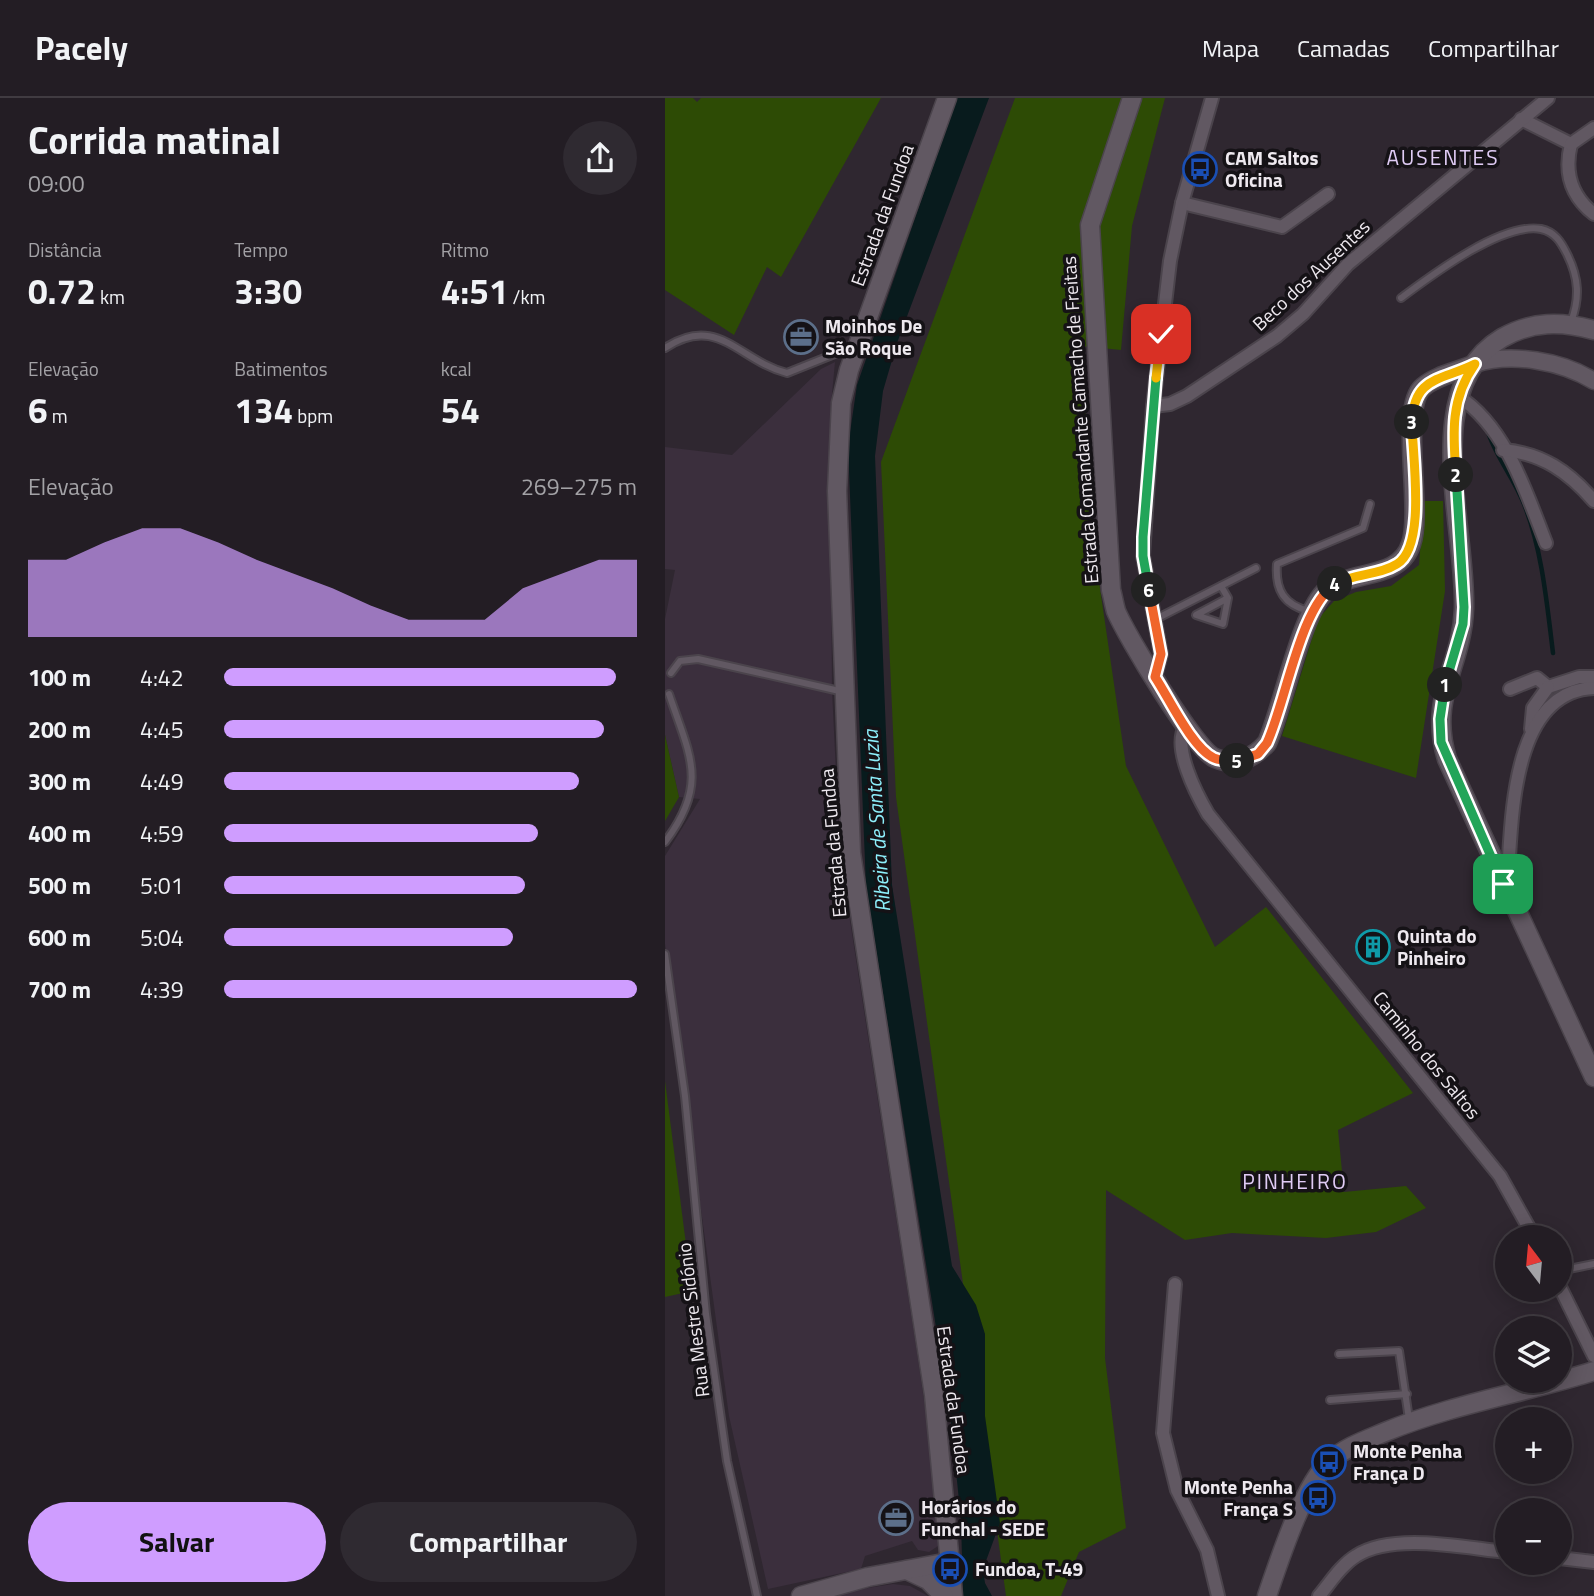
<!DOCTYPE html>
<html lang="pt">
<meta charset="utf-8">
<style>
:root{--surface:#231d24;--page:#2f2a31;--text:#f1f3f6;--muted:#a3a2a6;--line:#403b41;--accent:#cf9dff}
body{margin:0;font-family:"Titillium Web",sans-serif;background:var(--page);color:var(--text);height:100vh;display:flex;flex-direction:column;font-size:26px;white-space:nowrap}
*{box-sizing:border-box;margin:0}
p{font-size:23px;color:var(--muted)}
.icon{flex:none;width:38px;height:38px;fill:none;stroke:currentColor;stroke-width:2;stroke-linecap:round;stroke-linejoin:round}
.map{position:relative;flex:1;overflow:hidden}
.panel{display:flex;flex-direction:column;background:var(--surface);width:665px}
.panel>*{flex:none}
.needle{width:46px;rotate:344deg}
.buttons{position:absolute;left:830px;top:1127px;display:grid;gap:14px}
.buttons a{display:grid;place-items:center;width:77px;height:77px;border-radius:50%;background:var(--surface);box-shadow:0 4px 18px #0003,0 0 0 2px var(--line);font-size:35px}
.pin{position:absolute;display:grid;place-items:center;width:60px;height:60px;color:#fff;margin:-30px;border-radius:14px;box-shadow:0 4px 10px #0006}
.km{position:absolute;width:35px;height:35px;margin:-18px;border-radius:50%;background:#222;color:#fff;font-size:19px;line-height:35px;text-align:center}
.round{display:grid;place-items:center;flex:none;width:74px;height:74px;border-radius:37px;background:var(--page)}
.summary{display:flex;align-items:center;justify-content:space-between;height:119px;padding:0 28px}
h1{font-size:38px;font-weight:700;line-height:52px}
.metrics{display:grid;grid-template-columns:repeat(3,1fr);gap:10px;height:119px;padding:7px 28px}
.metrics div{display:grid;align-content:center}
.metrics b{font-size:35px;font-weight:700}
.metrics small{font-size:19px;font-weight:400}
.metrics p{font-size:19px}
.chart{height:196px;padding:14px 28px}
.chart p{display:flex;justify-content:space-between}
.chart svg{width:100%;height:126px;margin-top:7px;fill:var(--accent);opacity:.7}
.cta{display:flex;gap:14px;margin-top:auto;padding:14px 28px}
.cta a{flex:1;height:80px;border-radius:42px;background:var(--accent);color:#111;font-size:28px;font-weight:700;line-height:80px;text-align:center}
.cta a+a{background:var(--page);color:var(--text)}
ul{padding:0 28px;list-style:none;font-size:23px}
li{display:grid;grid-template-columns:112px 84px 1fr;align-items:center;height:52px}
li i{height:18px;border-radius:9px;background:var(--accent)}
header{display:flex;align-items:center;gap:42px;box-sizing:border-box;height:98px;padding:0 35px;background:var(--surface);border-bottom:2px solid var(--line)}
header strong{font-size:33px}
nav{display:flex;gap:38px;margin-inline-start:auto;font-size:24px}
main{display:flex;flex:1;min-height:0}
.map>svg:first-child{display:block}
</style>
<header>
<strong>Pacely</strong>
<nav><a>Mapa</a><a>Camadas</a><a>Compartilhar</a></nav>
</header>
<main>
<section class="panel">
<div class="summary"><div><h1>Corrida matinal</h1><p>09:00</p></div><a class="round"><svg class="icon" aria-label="share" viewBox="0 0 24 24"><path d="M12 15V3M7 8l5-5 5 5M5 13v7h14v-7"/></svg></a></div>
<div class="metrics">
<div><p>Distância</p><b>0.72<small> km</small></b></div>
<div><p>Tempo</p><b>3:30</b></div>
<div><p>Ritmo</p><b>4:51<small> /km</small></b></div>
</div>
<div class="metrics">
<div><p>Elevação</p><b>6<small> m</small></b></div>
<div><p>Batimentos</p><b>134<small> bpm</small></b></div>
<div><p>kcal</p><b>54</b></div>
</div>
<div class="chart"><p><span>Elevação</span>269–275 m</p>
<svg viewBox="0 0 160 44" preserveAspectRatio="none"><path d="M0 44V17L10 17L20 11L30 6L40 6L50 11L60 17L70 22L80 27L90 33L100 38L110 38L120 38L130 27L140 22L150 17L160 17V44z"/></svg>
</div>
<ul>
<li><b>100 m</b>4:42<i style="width:95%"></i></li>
<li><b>200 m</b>4:45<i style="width:92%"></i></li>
<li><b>300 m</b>4:49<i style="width:86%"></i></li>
<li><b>400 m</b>4:59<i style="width:76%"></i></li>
<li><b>500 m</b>5:01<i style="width:73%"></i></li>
<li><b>600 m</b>5:04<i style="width:70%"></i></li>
<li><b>700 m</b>4:39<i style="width:100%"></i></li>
</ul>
<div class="cta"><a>Salvar</a><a>Compartilhar</a></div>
</section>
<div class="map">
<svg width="929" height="1498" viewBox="0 0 929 1498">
<rect width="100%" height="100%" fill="#2f2730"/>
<!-- built -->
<g fill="#3b2f3d">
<path d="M170 264 165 317 167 592 175 758 253 1261 266 1351 273 1443V1448L264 1454 253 1452 247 1443 200 1458 196 1471 103 1491 64 1318 0 846V758L35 701 14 699 0 637V521L10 472 0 471V349L67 357 156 271Z"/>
<path d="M228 1486 245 1488 263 1498H151Z"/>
</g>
<!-- green -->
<g fill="#2d4b05">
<path d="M0 0H28L32 4 36 0H216L116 179 102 169 69 237 0 192Z"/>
<path d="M350 0H500L467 128 456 252 416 248 431 463 461 668 550 849 601 809 748 995 673 1032 679 1094 741 1088 761 1110 711 1134 661 1140 567 1135 520 1142 441 1092 440 1260 461 1430 414 1454 396 1498H341L231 699 216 364Z"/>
<path d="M759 403H778L780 493 751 680 617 638 653 521 669 503 691 494 726 488 754 467Z"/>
<path d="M0 637 14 699 0 723Z"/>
<path d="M0 983 27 1193 0 1199Z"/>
</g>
<!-- water -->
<path fill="#081b1d" d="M292 0H324L232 245 218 293 210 358 227 787 287 1168 311 1207 320 1236V1318L335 1425 318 1471 320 1485 327 1498H298L296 1422 286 1324 201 788 183 348 192 287Z"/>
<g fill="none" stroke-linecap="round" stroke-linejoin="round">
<!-- stream -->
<path stroke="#081b1d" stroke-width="4.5" d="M823 334C831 359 849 380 859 406 877 451 882 506 888 555"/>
<!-- service casing -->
<g stroke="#4b444c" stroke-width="10">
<g id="service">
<path d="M736 200C767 177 837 124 876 131 890 134 896 144 902 156 914 180 915 200 906 224"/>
<path d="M0 250C53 215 74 263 122 275L187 249"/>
<path d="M556 488 563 500 558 526 531 517 563 500"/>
<path d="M644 513C619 507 610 492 612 466L698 430 705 406"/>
<path d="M489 522 591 470"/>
<path d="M6 575 15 563 33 561 179 594"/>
<path d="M0 744C44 686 25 658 4 596"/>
<path d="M0 856 20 998 41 1216 62 1363 92 1498"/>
<path d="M894 1173 929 1166"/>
<path d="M674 1256 734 1253 744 1321"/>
<path d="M665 1302 742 1296"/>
</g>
</g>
<!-- minor casing -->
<g stroke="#4b444c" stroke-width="16">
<g id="minor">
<path d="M856 21 906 46"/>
<path d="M906 46C899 74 906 98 929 116"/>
<path d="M906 46 929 30"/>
<path d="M517 105 617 129 663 96"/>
<path d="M793 298C841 329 861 394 881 445"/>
<path d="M488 308 505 306 522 298 612 238 638 216 683 166 883 0"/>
<path d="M838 352C877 355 904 374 929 403"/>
<path d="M490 579 496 556 478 458 488 308 505 163 517 105 547 0"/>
<path d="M845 591 872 580 883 589 914 579H929"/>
<path d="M521 628C506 648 532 697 543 716L835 1078 869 1139"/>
<path d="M866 631 868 610 883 589"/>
<path d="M838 786 843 775C847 716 848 593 929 590"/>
<path d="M510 1186 498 1335 512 1392 542 1452 553 1498"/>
<path d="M894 1187 929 1258"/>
<path d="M894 1460 929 1464"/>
<path d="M654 1498C665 1485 676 1467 691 1458 729 1434 799 1450 842 1454"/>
</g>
</g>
<!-- tertiary casing -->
<g stroke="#4b444c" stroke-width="19">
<path id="tertiary" d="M810 266C846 254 897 263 929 283"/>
</g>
<!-- secondary casing -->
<g stroke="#4b444c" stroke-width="21">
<g id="secondary">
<path d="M282 0 184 272 176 305 172 393 186 755 269 1297 288 1498"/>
<path d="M467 0 425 127 446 492C448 499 449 506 451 513 461 537 530 652 550 660 570 669 589 660 602 645 618 610 636 513 662 492 687 471 734 483 746 446 758 412 734 309 758 289 772 277 793 274 810 266"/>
<path d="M929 232C896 223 867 223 837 240 753 290 802 431 799 511 797 568 763 599 782 661L929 979"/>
<path d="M242 1472 263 1482 279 1498"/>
<path d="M136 1498 203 1479 284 1464"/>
<path d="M602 1498C614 1463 638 1388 664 1364 680 1349 701 1342 720 1334 788 1306 859 1295 929 1273"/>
</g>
</g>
<!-- service -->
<use href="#service" stroke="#615862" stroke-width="6"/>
<!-- minor -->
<use href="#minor" stroke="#615862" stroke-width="12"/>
<!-- tertiary -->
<use href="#tertiary" stroke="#615862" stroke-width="16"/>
<!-- secondary -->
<use href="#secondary" stroke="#615862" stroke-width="18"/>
</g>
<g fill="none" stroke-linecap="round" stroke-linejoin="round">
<!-- split-1 casing -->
<g stroke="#fff" stroke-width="14">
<path id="split-1" d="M780 587 775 621 776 644 838 786"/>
</g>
<!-- split-2 casing -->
<g stroke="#fff" stroke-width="14">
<path id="split-2" d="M780 587 798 526 799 509 791 377"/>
</g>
<!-- split-3 casing -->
<g stroke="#fff" stroke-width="14">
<path id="split-3" d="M747 324C749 278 776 283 810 266 785 301 788 336 791 377"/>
</g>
<!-- split-4 casing -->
<g stroke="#fff" stroke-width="14">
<path id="split-4" d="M670 486C689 475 713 478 732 466 762 448 747 356 747 324"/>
</g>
<!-- split-5 casing -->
<g stroke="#fff" stroke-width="14">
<path id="split-5" d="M572 663 593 656 602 645C621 604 635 509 670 486"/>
</g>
<!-- split-6 casing -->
<g stroke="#fff" stroke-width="14">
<path id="split-6" d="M484 492 496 556 490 579C504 600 527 650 549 660 555 663 565 663 572 663"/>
</g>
<!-- split-7 casing -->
<g stroke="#fff" stroke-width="14">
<path id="split-7" d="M484 492 478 458V439L491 280"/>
</g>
<!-- split-8 casing -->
<g stroke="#fff" stroke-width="14">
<path id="split-8" d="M491 280 496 236"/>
</g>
<!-- split-1 -->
<use href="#split-1" stroke="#22a559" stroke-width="9"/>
<!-- split-2 -->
<use href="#split-2" stroke="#22a559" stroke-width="9"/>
<!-- split-3 -->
<use href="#split-3" stroke="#f5b400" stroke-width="9"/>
<!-- split-4 -->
<use href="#split-4" stroke="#f5b400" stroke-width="9"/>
<!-- split-5 -->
<use href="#split-5" stroke="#f0652b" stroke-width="9"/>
<!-- split-6 -->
<use href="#split-6" stroke="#f0652b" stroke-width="9"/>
<!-- split-7 -->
<use href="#split-7" stroke="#22a559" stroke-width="9"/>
<!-- split-8 -->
<use href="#split-8" stroke="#f5b400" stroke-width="9"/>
</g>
<!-- icons -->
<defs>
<g id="bus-ring" transform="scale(1.75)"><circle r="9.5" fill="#151216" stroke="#1a4fb4" stroke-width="1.5"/><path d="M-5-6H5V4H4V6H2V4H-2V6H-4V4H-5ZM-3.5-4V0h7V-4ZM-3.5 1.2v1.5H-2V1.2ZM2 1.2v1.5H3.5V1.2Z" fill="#1a4fb4"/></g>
<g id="office-ring" transform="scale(1.75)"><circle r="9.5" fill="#151216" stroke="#5c6f8a" stroke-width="1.5"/><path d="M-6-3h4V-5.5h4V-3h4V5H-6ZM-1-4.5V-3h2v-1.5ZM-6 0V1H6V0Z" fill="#5c6f8a"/></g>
<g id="building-ring" transform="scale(1.75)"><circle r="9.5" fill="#151216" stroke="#0f9aa8" stroke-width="1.5"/><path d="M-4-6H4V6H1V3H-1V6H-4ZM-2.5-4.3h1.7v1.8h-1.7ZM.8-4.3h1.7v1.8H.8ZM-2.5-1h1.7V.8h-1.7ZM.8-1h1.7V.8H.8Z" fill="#0f9aa8"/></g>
</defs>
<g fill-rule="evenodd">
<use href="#bus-ring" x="535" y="71"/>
<use href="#office-ring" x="136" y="239"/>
<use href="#building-ring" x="708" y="849"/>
<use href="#bus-ring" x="664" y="1364"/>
<use href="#bus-ring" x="653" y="1400"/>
<use href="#office-ring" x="231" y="1420"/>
<use href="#bus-ring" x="285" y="1471"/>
</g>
<g text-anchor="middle" stroke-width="7" stroke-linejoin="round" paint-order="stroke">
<!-- poi labels -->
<g font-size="19" font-weight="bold" fill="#eee9ef" stroke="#151216" text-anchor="start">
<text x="560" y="67">CAM Saltos<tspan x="560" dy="22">Oficina</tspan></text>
<text x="160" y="235">Moinhos De<tspan x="160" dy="22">São Roque</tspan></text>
<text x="732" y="845">Quinta do<tspan x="732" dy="22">Pinheiro</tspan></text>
<text x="688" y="1360">Monte Penha<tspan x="688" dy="22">França D</tspan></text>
<text x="628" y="1396" text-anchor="end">Monte Penha<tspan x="628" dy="22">França S</tspan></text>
<text x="256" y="1416">Horários do<tspan x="256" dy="22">Funchal - SEDE</tspan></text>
<text x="310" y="1478">Fundoa, T-49</text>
</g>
<!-- street labels -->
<g font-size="19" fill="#eee9ef" stroke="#151216">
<text transform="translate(217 117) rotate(-70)" y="7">Estrada da Fundoa</text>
<text transform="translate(646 177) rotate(-43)" y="7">Beco dos Ausentes</text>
<text transform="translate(415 322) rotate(-94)" y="7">Estrada Comandante Camacho de Freitas</text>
<text transform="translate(168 745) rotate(-95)" y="7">Estrada da Fundoa</text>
<text transform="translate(762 957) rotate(51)" y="7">Caminho dos Saltos</text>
<text transform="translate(28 1222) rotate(-97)" y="7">Rua Mestre Sidónio</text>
<text transform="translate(289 1302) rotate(82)" y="7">Estrada da Fundoa</text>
</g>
<!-- neighbourhood labels -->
<g font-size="21" letter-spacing="2" fill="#e0ccf5" stroke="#151216">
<text x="778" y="67">AUSENTES</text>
<text x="630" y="1091">PINHEIRO</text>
</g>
<!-- water labels -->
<g font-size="21" font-style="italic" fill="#8deffb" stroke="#151216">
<text transform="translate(212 723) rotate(-94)" y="7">Ribeira de Santa Luzia</text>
</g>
</g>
</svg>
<div class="buttons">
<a><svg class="needle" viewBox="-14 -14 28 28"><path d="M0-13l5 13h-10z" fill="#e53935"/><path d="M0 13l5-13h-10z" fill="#a3a2a6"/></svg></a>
<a><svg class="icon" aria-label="layers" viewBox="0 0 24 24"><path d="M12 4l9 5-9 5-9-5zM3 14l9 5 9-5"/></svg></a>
<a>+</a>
<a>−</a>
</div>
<div class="pin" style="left:838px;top:786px;background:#1e9e55"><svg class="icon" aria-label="arrive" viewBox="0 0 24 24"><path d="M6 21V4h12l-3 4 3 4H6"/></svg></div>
<div class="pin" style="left:496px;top:236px;background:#d93025"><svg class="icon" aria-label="check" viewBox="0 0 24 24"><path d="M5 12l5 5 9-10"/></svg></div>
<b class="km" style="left:780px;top:587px">1</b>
<b class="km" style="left:791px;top:377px">2</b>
<b class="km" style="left:747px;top:324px">3</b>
<b class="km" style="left:670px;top:486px">4</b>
<b class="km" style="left:572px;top:663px">5</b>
<b class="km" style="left:484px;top:492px">6</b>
</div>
</main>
